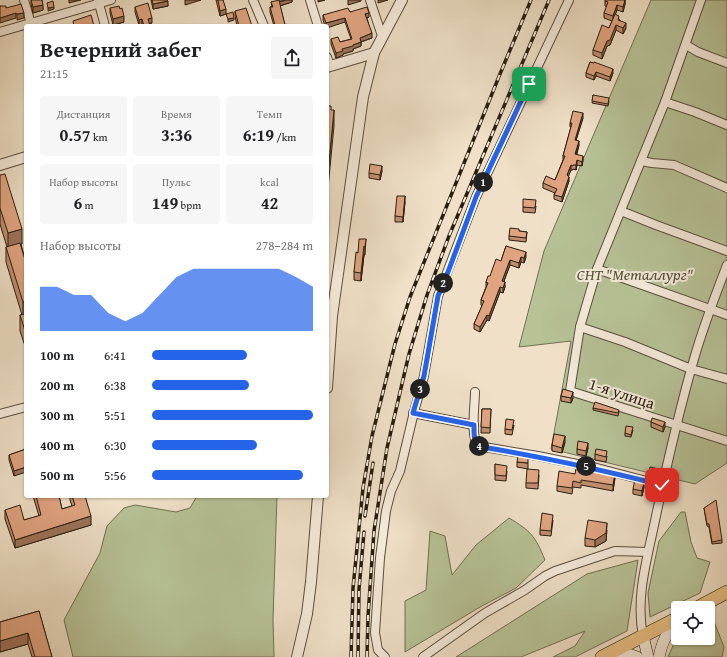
<!DOCTYPE html>
<html lang="ru">
<meta charset="utf-8">
<style>
:root{--surface:#fff;--page:#f6f6f6;--text:#202124;--muted:#757577;--accent:#2563eb}
body{margin:0;font-family:"Gentium Book Plus",serif;background:var(--page);color:var(--text);height:100vh;display:flex;flex-direction:column;font-size:15px;white-space:nowrap}
*{box-sizing:border-box;margin:0}
p{font-size:13px;color:var(--muted)}
.icon{flex:none;width:22px;height:22px;fill:none;stroke:currentColor;stroke-width:2;stroke-linecap:round;stroke-linejoin:round}
.map{position:relative;flex:1;overflow:hidden}
.side{position:absolute;left:24px;top:24px;width:305px;height:474px;display:flex;flex-direction:column;background:var(--surface);border-radius:4px;box-shadow:0 1px 3px #0004}
.side>*{flex:none}
.fabs{position:absolute;left:671px;top:601px;display:grid;gap:8px}
.fabs a{display:grid;place-items:center;width:44px;height:44px;border-radius:4px;background:var(--surface);box-shadow:0 1px 3px #0004;font-size:20px}
.pin{position:absolute;display:grid;place-items:center;width:34px;height:34px;color:#fff;margin:-17px;border-radius:8px;box-shadow:0 2px 6px #0006}
.km{position:absolute;width:20px;height:20px;margin:-10px;border-radius:50%;background:#222;color:#fff;font-size:11px;line-height:20px;text-align:center}
.round{display:grid;place-items:center;flex:none;width:42px;height:42px;border-radius:4px;background:var(--page)}
.summary{display:flex;align-items:center;justify-content:space-between;height:68px;padding:0 16px}
h1{font-size:22px;font-weight:600;line-height:30px}
.metrics{display:grid;grid-template-columns:repeat(3,1fr);gap:6px;height:68px;padding:4px 16px}
.metrics div{display:grid;align-content:center;border-radius:4px;background:var(--page);text-align:center}
.metrics b{font-size:17px;font-weight:600}
.metrics small{font-size:11px;font-weight:400}
.metrics p{font-size:11px}
.chart{height:112px;padding:8px 16px}
.chart p{display:flex;justify-content:space-between}
.chart svg{width:100%;height:72px;margin-top:4px;fill:var(--accent);opacity:.7}
ul{padding:0 16px;list-style:none;font-size:13px}
li{display:grid;grid-template-columns:64px 48px 1fr;align-items:center;height:30px}
li i{height:10px;border-radius:5px;background:var(--accent)}
.map>svg:first-child{display:block}
</style>
<div class="map">
<svg width="727" height="657" viewBox="0 0 727 657">
<rect width="100%" height="100%" fill="#efe0c7"/>
<filter id="stains"><feTurbulence type="fractalNoise" baseFrequency=".005" numOctaves="4"/><feColorMatrix values="0 0 0 0 .2 0 0 0 0 .09 0 0 0 0 .02 0 0 0 .5 -.17"/></filter>
<radialGradient id="worn" r=".72"><stop offset=".6" stop-color="#630" stop-opacity="0"/><stop offset="1" stop-color="#630" stop-opacity=".3"/></radialGradient>
<!-- green -->
<g fill="#b7c297" stroke="#707053">
<path d="M651 0H727V463L695 484 551 449 571 341 519 347 544 251Z"/>
<path d="M197 496H277L273 620 274 657H73L64 620 100 553 107 526 124 508 135 505 176 512 190 508Z"/>
<path d="M681 512H685L691 542 697 558 710 562 700 593 650 617 648 593 659 541Z"/>
<path d="M509 518C531 531 535 536 545 560L516 588 480 607 405 652V601L426 590 430 531 445 536 452 575 476 545Z"/>
<path d="M638 560 627 631 575 657H553L575 646 585 631 521 657H456L587 574Z"/>
<path d="M711 614 724 647 722 657H668L675 641 678 638H708V616Z"/>
</g>
<g fill="none" stroke-linecap="round" stroke-linejoin="round">
<!-- minor casing -->
<g stroke="#5a4e3d" stroke-width="10">
<g id="minor">
<path d="M24 0 31 24"/>
<path d="M98 0 105 26"/>
<path d="M253 0 264 26"/>
<path d="M310 0 318 26"/>
<path d="M370 0 382 36"/>
<path d="M701 0 665 102 597 269 580 327 570 391 727 441"/>
<path d="M0 32 111 0"/>
<path d="M686 45 698 52 727 63"/>
<path d="M327 57 330 66"/>
<path d="M665 102 695 112 727 125"/>
<path d="M641 161 652 163 674 165 727 188"/>
<path d="M621 211 656 225 727 251"/>
<path d="M597 269 727 315"/>
<path d="M580 327 625 342 691 369 727 379"/>
<path d="M475 392C475 405 470 436 478 446L538 456 597 468 662 485"/>
<path d="M413 413 474 425"/>
<path d="M0 414 26 407"/>
<path d="M643 636C635 596 648 556 656 516 667 464 679 411 694 359 703 327 715 296 727 265"/>
<path d="M385 657 378 650 375 633 380 558 386 511 391 491 400 471 414 412 424 376 438 296 476 197 569 0"/>
<path d="M423 657 485 613 525 590 545 576 555 571 615 551 648 552"/>
</g>
</g>
<!-- tertiary casing -->
<g stroke="#5a4e3d" stroke-width="12">
<g id="tertiary">
<path d="M327 67 374 53"/>
<path d="M0 165 26 157"/>
<path d="M327 388 332 316 363 97 374 53 402 0"/>
<path d="M297 657 307 614 311 582 318 496"/>
</g>
</g>
<!-- secondary casing -->
<g stroke="#281d0f" stroke-width="12">
<g id="secondary">
<path d="M643 636 648 657"/>
<path d="M612 657C621 654 628 653 637 657"/>
<path d="M659 657C662 643 666 632 678 623"/>
</g>
</g>
<!-- primary casing -->
<g stroke="#281d0f" stroke-width="14">
<g id="primary">
<path d="M697 608 727 592"/>
<path d="M602 657 678 618"/>
</g>
</g>
<!-- minor -->
<use href="#minor" stroke="#f5ebdb" stroke-width="8"/>
<!-- tertiary -->
<use href="#tertiary" stroke="#f5ebdb" stroke-width="10"/>
<!-- secondary -->
<use href="#secondary" stroke="#f5ebdb" stroke-width="11"/>
<!-- primary -->
<use href="#primary" stroke="#e8c084" stroke-width="13"/>
<!-- rail casing -->
<g stroke="#281d0f" stroke-width="3.5">
<g id="rail">
<path d="M365 516 373 463"/>
<path d="M351 657 353 588 363 488 372 436 395 344 410 297 500 74 531 0"/>
<path d="M358 657 359 589 364 532"/>
<path d="M367 657 368 616 374 531 387 448 409 354 427 295 449 236 549 0"/>
</g>
</g>
<!-- rail -->
<use href="#rail" stroke="#f5ebdb" stroke-width="2" stroke-dasharray="6" stroke-linecap="butt"/>
</g>
<!-- wall -->
<g fill="#c18d6f" stroke="#281d0f">
<path d="M31 0H42L43 10 33 13 31 4Z"/>
<path d="M151 0H167L168 6 153 9Z"/>
<path d="M216 0H223L226 14 220 16Z"/>
<path d="M292 0V2L280 6 285 25 287 26H274L270 12V7H272L271 2Z"/>
<path d="M625 0V4L623 12 617 10 615 14 626 28 623 34 616 30 610 45 607 46 602 59 593 55V50L609 28 612 21 604 18V13L607 7 605 6V1Z"/>
<path d="M135 7 152 23H149L150 26H143L142 24 139 25 135 12Z"/>
<path d="M110 8 124 22 113 25 110 13Z"/>
<path d="M235 11 252 26H237L235 16Z"/>
<path d="M350 12 369 17 367 18 372 38 361 42V46L353 49V51L343 54V55L336 58 331 44V39L340 42 351 39 345 22 325 26 323 20V15Z"/>
<path d="M590 62 613 73 610 81 596 76 594 80 586 77V73Z"/>
<path d="M593 95 609 101 608 106 592 103Z"/>
<path d="M583 118 576 140 579 145 577 154 583 160 582 166 577 165 576 170 573 169V170H571L568 176 569 181 562 202 554 199V195L555 193 543 188V183L555 180 563 160V156L571 127H570V123Z"/>
<path d="M382 171 380 180 369 178V173Z"/>
<path d="M0 175 22 244H21L26 263V349L20 331V315H22L6 262V247H7L0 224Z"/>
<path d="M405 202 403 222H395V216Z"/>
<path d="M536 206 535 213 523 212V207Z"/>
<path d="M519 231 527 232 526 242 509 240V236Z"/>
<path d="M366 239 365 255H364L361 281 354 280V272L358 253Z"/>
<path d="M506 246 526 257 524 263 521 262 519 268 510 265 504 281 505 287 503 293 500 292 489 321 487 320 480 332 474 329V324L482 306 481 305V300L486 287V282L501 261Z"/>
<path d="M561 396 573 398 571 403 561 401Z"/>
<path d="M593 408 619 412 618 416 593 410Z"/>
<path d="M482 409H491L490 433H481Z"/>
<path d="M651 422 665 427 663 432 651 427Z"/>
<path d="M514 425 512 435 505 434V429Z"/>
<path d="M633 430 631 437 625 436V433Z"/>
<path d="M565 442 562 453 552 451V445Z"/>
<path d="M588 448 586 456 577 454V449Z"/>
<path d="M26 449 14 476 9 460V455Z"/>
<path d="M595 454 607 456 606 462 595 460Z"/>
<path d="M517 462 528 463V469L517 467Z"/>
<path d="M495 464 507 471 506 481 495 480Z"/>
<path d="M659 471 658 478 649 476V473Z"/>
<path d="M575 474 615 478 613 491 581 485V488L573 487 572 494 557 491V486Z"/>
<path d="M539 475 538 489 526 488V483Z"/>
<path d="M644 487 642 496 633 494V489Z"/>
<path d="M33 496H59L62 509 72 506 70 500V496H85L91 525 15 548 5 519V510L24 520 39 516Z"/>
<path d="M704 508 722 540V543L712 544 709 527 707 526Z"/>
<path d="M553 520 551 536 540 535V530Z"/>
<path d="M607 530 606 541 595 547 585 546V538Z"/>
<path d="M39 611 52 657H32L28 644 0 652V622Z"/>
</g>
<!-- shaded-wall -->
<g fill="#9d735a" stroke="#281d0f">
<path d="M69 0H81L69 3Z"/>
<path d="M185 0H201L185 5Z"/>
<path d="M286 0H292V2L279 6V2Z"/>
<path d="M318 0H325L318 2Z"/>
<path d="M348 0H361V1L348 5Z"/>
<path d="M378 0H388L378 3Z"/>
<path d="M625 0V4L623 12V7Z"/>
<path d="M168 1V6L153 9V4Z"/>
<path d="M43 5V10L33 13V7Z"/>
<path d="M617 5V10L613 21V16Z"/>
<path d="M54 7V9L48 11V8Z"/>
<path d="M226 9V14L220 16V11Z"/>
<path d="M16 13V18L0 23V18Z"/>
<path d="M24 13V18L17 20V14Z"/>
<path d="M369 13V17L365 18V14Z"/>
<path d="M124 16V22L113 25V19Z"/>
<path d="M152 18V23L148 24V19Z"/>
<path d="M234 18V20L228 22V19Z"/>
<path d="M345 18V22L327 28V26H326V23Z"/>
<path d="M142 19V24L139 25V20Z"/>
<path d="M626 23V28L623 34V28Z"/>
<path d="M616 25V30L610 45 607 46 602 59V53L607 41Z"/>
<path d="M372 33V38L360 42V38Z"/>
<path d="M361 42V46L353 49V51L343 54V55L336 58V53L342 49Z"/>
<path d="M613 69V73L610 81V77Z"/>
<path d="M596 72V76L594 80V76Z"/>
<path d="M334 110V126L327 198V183Z"/>
<path d="M583 113V118L575 144V140Z"/>
<path d="M579 141V145L575 158V154Z"/>
<path d="M583 156V160L582 166V162Z"/>
<path d="M577 160V165L576 170V165Z"/>
<path d="M571 165V170L567 180V175Z"/>
<path d="M382 166V171L380 180V175Z"/>
<path d="M569 177V181L562 202V197Z"/>
<path d="M405 196V202L403 222V217Z"/>
<path d="M22 229V244L8 249V233Z"/>
<path d="M364 246V255L361 281V273Z"/>
<path d="M526 252V257L524 263V258Z"/>
<path d="M521 257V262L519 268V263Z"/>
<path d="M510 260V265L502 286V281Z"/>
<path d="M505 282V287L503 293V288Z"/>
<path d="M500 287V292L489 321V316Z"/>
<path d="M26 301V316L23 317V302Z"/>
<path d="M487 315V320L480 332V327Z"/>
<path d="M573 392V398L571 403V398Z"/>
<path d="M665 422V427L663 432V427Z"/>
<path d="M565 436V442L562 453V448Z"/>
<path d="M588 443V448L586 456V451Z"/>
<path d="M26 467V472L14 476V471Z"/>
<path d="M615 473V478L613 491V485Z"/>
<path d="M644 482V487L642 496V491Z"/>
<path d="M91 516V525L15 548V540Z"/>
<path d="M607 523 606 541 595 547V540Z"/>
<path d="M28 633V644L0 652V641Z"/>
</g>
<!-- building -->
<g fill="#e0a481" stroke="#281d0f">
<path d="M31 0H42L43 5 33 7Z"/>
<path d="M152 0H167L168 1 153 4Z"/>
<path d="M218 0H223L226 9 220 11Z"/>
<path d="M279 0H285L279 2Z"/>
<path d="M279 0 285 25 287 24V26H275V25L270 7H273L271 2Z"/>
<path d="M605 0H625L623 7 617 5 613 16 604 13 608 2 605 1Z"/>
<path d="M53 1 54 7 48 8 47 3Z"/>
<path d="M148 3 152 18 148 19 150 26H144L142 19 139 20 135 7Z"/>
<path d="M21 4 24 13 17 14 16 13 0 18V6H6V8Z"/>
<path d="M119 6 120 9 122 8 124 16 113 19 110 8Z"/>
<path d="M367 7 369 13 365 14 372 33 360 38 361 42 353 45V46L342 49 343 51 336 53 331 39 338 37 340 42 352 39 345 18 326 23 323 15 348 8 350 12Z"/>
<path d="M246 8 252 26H239L235 11Z"/>
<path d="M233 12 234 18 228 19 226 14Z"/>
<path d="M615 14 619 16 618 20 626 23 623 28 616 25 610 40 607 41 602 53 593 50 602 25 609 28Z"/>
<path d="M91 15 94 26H74L73 21Z"/>
<path d="M590 62 594 63V62L613 69 610 77 596 72 594 76 586 73Z"/>
<path d="M593 95 609 98 608 104 592 101Z"/>
<path d="M327 106H331V110H334L327 183Z"/>
<path d="M573 111 583 113 575 140 579 141 575 154 583 156 582 162 577 160 576 165H573V166L571 165 567 175 569 177 562 197 554 195 557 189 543 183 546 176 555 180 565 156H563L572 123H570Z"/>
<path d="M370 164 382 166 380 175 369 173Z"/>
<path d="M5 174 22 229 8 233 0 208V175Z"/>
<path d="M397 196H405L403 217 395 216Z"/>
<path d="M523 199 536 200 535 208 523 207Z"/>
<path d="M510 228 519 229V231L527 232 526 238 509 236Z"/>
<path d="M359 239H366L365 247 364 246 361 273 354 272 356 252 358 253Z"/>
<path d="M20 243 26 263V301L23 302 6 247Z"/>
<path d="M506 246 526 252 524 258 521 257 519 263 510 260 502 281 505 282 503 288 500 287 489 316 487 315 480 327 474 324 484 301 481 300 488 283 486 282 488 276H490L496 259 501 261Z"/>
<path d="M26 314V334L20 315Z"/>
<path d="M563 389 573 392 571 398 561 396Z"/>
<path d="M595 402 619 410 618 413 593 408Z"/>
<path d="M482 409H491L490 428 481 427Z"/>
<path d="M652 418 665 422 663 427 651 422Z"/>
<path d="M506 419 514 420 512 430 505 429Z"/>
<path d="M626 426 633 427 631 435 625 433Z"/>
<path d="M554 434 565 436 562 448 552 445Z"/>
<path d="M578 441 588 443 586 451 577 449Z"/>
<path d="M26 449V467L14 471 9 455Z"/>
<path d="M596 449 607 451 606 457 595 454Z"/>
<path d="M518 456 528 458V463L517 462Z"/>
<path d="M495 464 507 466 506 476 495 475Z"/>
<path d="M650 467 659 469 658 475 649 473Z"/>
<path d="M576 468 615 473 613 485 581 480V483L573 481 572 488 557 486 559 471 575 474Z"/>
<path d="M527 469 539 470 538 483H526Z"/>
<path d="M635 479 644 482 642 491 633 489Z"/>
<path d="M36 496H59L62 509 75 505 72 496H85L91 516 15 540 5 510 20 505 24 520 41 515Z"/>
<path d="M716 500 722 540 712 542 709 524H707L704 508Z"/>
<path d="M542 513 553 515 551 531 540 530Z"/>
<path d="M588 520 607 523 606 533 595 540 585 538Z"/>
<path d="M39 611 52 657H35L28 633 0 641V622Z"/>
</g>
<g fill="none" stroke-linecap="round" stroke-linejoin="round">
<!-- route casing -->
<g stroke="#fff" stroke-width="8">
<path id="route" d="M529 84 476 197 448 272 438 296 424 376 413 413 474 425C474 433 473 444 482 447 543 457 602 470 662 485"/>
</g>
<!-- route -->
<use href="#route" stroke="#2563eb" stroke-width="5"/>
</g>
<g text-anchor="middle" stroke-width="4" stroke-linejoin="round" paint-order="stroke">
<!-- park labels -->
<g font-size="16" font-style="italic" fill="#534f38" stroke="#f5ebdb">
<text x="635" y="280">СНТ "Металлург"</text>
</g>
<!-- street labels -->
<g font-size="16" fill="#281d0f" stroke="#f5ebdb">
<text transform="translate(622 393) rotate(18)" y="6">1-я улица</text>
</g>
</g>
<rect width="100%" height="100%" filter="url(#stains)"/>
<rect width="100%" height="100%" fill="url(#worn)"/>
</svg>
<div class="fabs">
<a><svg class="icon" aria-label="locate" viewBox="0 0 24 24"><circle cx="12" cy="12" r="6"/><path d="M12 2v4M12 18v4M2 12h4M18 12h4"/></svg></a>
</div>
<div class="pin" style="left:529px;top:84px;background:#1e9e55"><svg class="icon" aria-label="arrive" viewBox="0 0 24 24"><path d="M6 21V4h12l-3 4 3 4H6"/></svg></div>
<div class="pin" style="left:662px;top:485px;background:#d93025"><svg class="icon" aria-label="check" viewBox="0 0 24 24"><path d="M5 12l5 5 9-10"/></svg></div>
<b class="km" style="left:483px;top:182px">1</b>
<b class="km" style="left:443px;top:283px">2</b>
<b class="km" style="left:420px;top:389px">3</b>
<b class="km" style="left:479px;top:446px">4</b>
<b class="km" style="left:586px;top:466px">5</b>
<section class="side">
<div class="summary"><div><h1>Вечерний забег</h1><p>21:15</p></div><a class="round"><svg class="icon" aria-label="share" viewBox="0 0 24 24"><path d="M12 15V3M7 8l5-5 5 5M5 13v7h14v-7"/></svg></a></div>
<div class="metrics">
<div><p>Дистанция</p><b>0.57<small> km</small></b></div>
<div><p>Время</p><b>3:36</b></div>
<div><p>Темп</p><b>6:19<small> /km</small></b></div>
</div>
<div class="metrics">
<div><p>Набор высоты</p><b>6<small> m</small></b></div>
<div><p>Пульс</p><b>149<small> bpm</small></b></div>
<div><p>kcal</p><b>42</b></div>
</div>
<div class="chart"><p><span>Набор высоты</span>278–284 m</p>
<svg viewBox="0 0 160 44" preserveAspectRatio="none"><path d="M0 44V17L10 17L20 22L30 22L40 33L50 38L60 33L70 22L80 11L90 6L100 6L110 6L120 6L130 6L140 6L150 11L160 17V44z"/></svg>
</div>
<ul>
<li><b>100 m</b>6:41<i style="width:59%"></i></li>
<li><b>200 m</b>6:38<i style="width:60%"></i></li>
<li><b>300 m</b>5:51<i style="width:100%"></i></li>
<li><b>400 m</b>6:30<i style="width:65%"></i></li>
<li><b>500 m</b>5:56<i style="width:94%"></i></li>
</ul>
</section>
</div>
